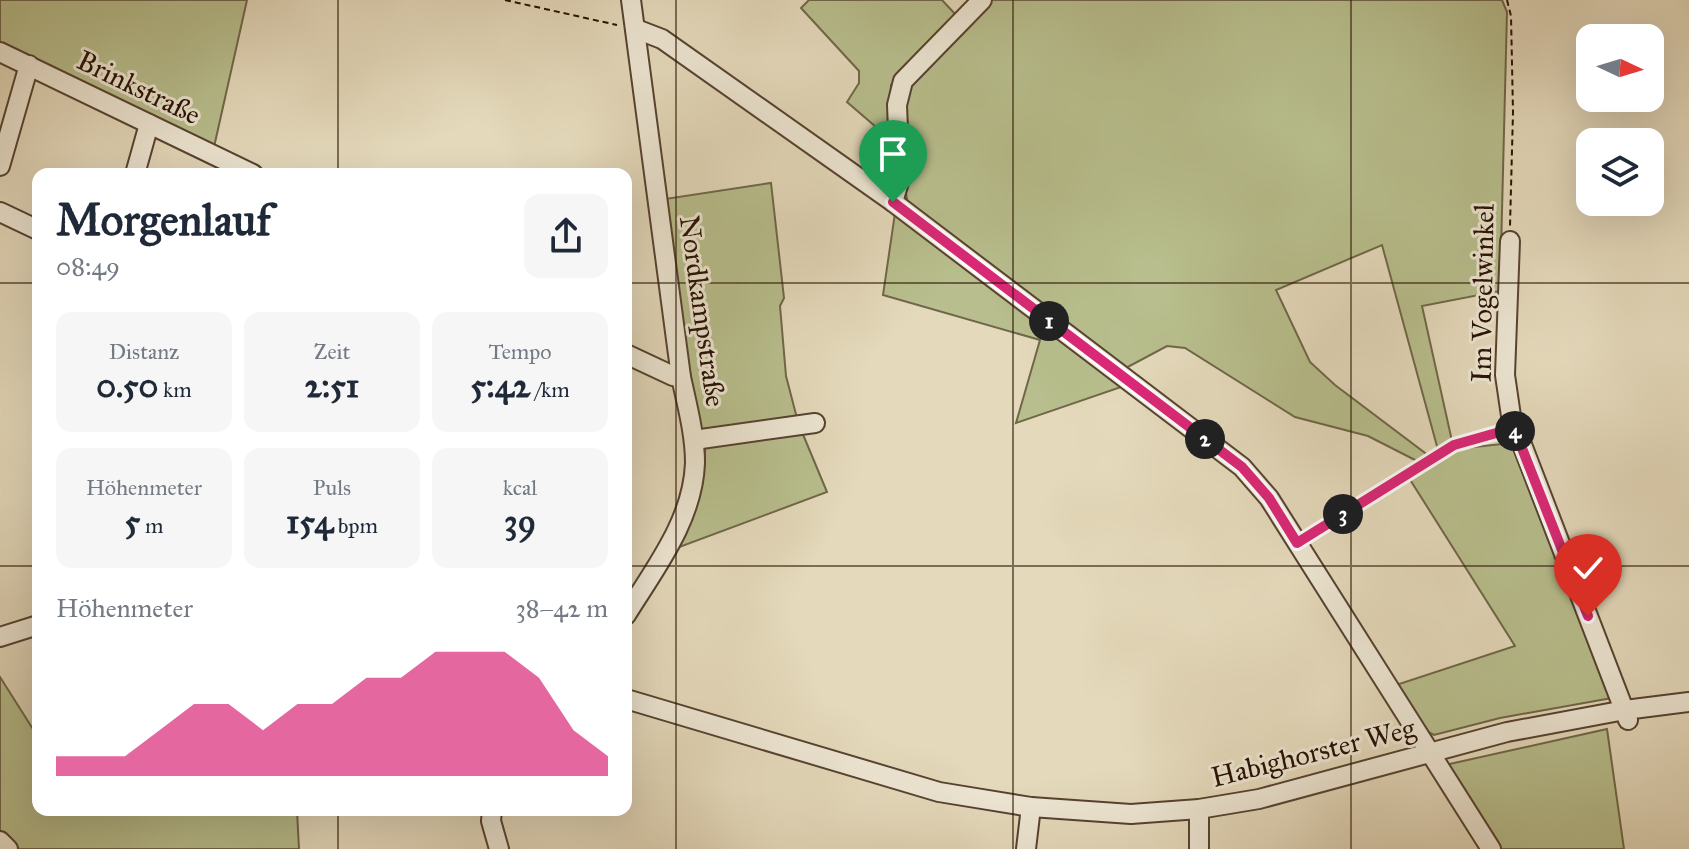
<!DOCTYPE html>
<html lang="de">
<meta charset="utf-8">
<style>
:root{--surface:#fff;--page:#f6f6f7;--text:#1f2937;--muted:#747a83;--accent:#db2777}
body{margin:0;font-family:"IM FELL Great Primer",serif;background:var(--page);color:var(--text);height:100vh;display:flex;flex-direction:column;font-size:30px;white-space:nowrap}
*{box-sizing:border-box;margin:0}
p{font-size:26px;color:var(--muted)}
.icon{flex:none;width:44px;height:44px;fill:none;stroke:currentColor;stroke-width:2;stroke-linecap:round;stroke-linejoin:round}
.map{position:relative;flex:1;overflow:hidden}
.drawer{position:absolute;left:32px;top:168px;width:600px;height:648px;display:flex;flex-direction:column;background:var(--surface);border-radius:16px;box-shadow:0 8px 32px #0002}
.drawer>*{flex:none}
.needle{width:52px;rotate:94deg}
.tools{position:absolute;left:1576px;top:24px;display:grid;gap:16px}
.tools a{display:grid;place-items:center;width:88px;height:88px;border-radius:16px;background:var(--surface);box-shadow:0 8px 32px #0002;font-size:40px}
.pin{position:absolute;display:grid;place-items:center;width:68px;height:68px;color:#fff;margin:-82px -34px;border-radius:50% 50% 50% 0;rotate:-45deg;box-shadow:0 0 8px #0007}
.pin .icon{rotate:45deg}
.km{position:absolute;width:40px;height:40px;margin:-20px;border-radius:50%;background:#222;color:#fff;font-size:22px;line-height:40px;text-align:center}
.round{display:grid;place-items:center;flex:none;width:84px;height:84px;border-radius:16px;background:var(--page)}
.summary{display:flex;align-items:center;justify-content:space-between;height:136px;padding:0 24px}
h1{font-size:44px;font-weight:700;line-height:60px}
.metrics{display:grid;grid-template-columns:repeat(3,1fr);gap:12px;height:136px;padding:8px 24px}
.metrics div{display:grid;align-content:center;border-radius:16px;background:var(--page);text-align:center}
.metrics b{font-size:34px;font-weight:700}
.metrics small{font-size:22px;font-weight:400}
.metrics p{font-size:22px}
.chart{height:224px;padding:16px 24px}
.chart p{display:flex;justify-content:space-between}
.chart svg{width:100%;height:144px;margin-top:8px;fill:var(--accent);opacity:.7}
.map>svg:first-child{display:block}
</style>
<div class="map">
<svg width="1689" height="849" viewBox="0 0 1689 849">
<rect width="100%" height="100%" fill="#e4d9bb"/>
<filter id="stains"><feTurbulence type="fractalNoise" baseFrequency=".0025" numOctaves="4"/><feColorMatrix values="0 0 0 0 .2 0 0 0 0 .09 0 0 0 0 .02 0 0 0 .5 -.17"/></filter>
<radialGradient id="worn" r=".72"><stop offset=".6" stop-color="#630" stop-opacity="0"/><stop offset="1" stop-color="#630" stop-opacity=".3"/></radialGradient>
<!-- green -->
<g fill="#b8be8d" stroke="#6f6748" stroke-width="2">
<path d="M0 0H247L214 147 0 44Z"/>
<path d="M809 0H942L957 16 891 85 890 139 847 102 859 83V71L801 8Z"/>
<path d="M989 0H1502L1507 12 1500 291 1422 306 1452 441 1438 450 1382 245 1276 290 1310 362 1335 385 1429 456 1419 462 1368 436 1295 417 1185 348 1167 346 1124 369 908 204 905 189 906 87Z"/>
<path d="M771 183 784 298 780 306 786 376 798 422 697 430 665 199Z"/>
<path d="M895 213 1127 385 1016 423 1040 340 883 295Z"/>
<path d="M802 432 827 492 674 549C695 517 706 485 705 447Z"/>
<path d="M1511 443 1612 698 1500 718 1434 735 1426 731 1396 685 1515 646 1409 478 1456 449Z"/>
<path d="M0 677 38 737V810H297L299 849H19L0 830Z"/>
<path d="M1607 729 1624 849H1498L1445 765Z"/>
</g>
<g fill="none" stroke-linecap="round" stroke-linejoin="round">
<!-- minor casing -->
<g stroke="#564230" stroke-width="22">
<g id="minor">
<path d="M636 29 662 39 893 202 1242 467 1269 498 1491 849"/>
<path d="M0 52 253 174"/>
<path d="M0 166 29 65"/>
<path d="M135 174 149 124"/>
<path d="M893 202 900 179 897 105 903 81 982 0"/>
<path d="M0 212 38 230"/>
<path d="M1510 241 1505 375 1511 416 1628 720"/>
<path d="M626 354 673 376 681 377"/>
<path d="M694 440 815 423"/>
<path d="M626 615C655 568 693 520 695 463 695 434 687 405 681 377L631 0"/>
<path d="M0 637 38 625"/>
<path d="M626 699 939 792 1031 807 1131 814 1199 809 1259 799 1507 732 1625 710 1689 702"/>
<path d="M492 810 491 821 499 849"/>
<path d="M0 841 8 849"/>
<path d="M1026 849 1031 807"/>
<path d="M1199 849V809"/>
</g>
</g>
<!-- path -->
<g stroke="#261002" stroke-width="2" stroke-dasharray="6 4" stroke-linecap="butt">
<path d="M505 0 617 25"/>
<path d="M1507 0 1511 16 1513 112 1510 226"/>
<path d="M1312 533 1454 445 1498 433"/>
</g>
<!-- minor -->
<use href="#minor" stroke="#ede6d3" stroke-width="18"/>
</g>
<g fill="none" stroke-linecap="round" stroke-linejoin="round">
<!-- route casing -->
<g stroke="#fff" stroke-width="16">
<path id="route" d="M893 202 1242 467 1269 498 1297 543 1454 445 1514 428 1588 616"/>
</g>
<!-- route -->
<use href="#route" stroke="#db2777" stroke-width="10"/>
</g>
<!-- grid -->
<path fill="none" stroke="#261002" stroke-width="2" stroke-opacity="0.55" d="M338 0V174M676 0V849M1013 0V849M1351 0V849M0 283H38M626 283H1689M0 566H38M626 566H1689M338 810V849"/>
<g text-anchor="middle" stroke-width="6" stroke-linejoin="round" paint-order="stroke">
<!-- street labels -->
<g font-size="28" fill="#261002" stroke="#ede6d3">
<text transform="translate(139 87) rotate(26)" y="10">Brinkstraße</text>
<text transform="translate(1482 293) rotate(-89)" y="10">Im Vogelwinkel</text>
<text transform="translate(703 311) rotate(82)" y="10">Nordkampstraße</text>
<text transform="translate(1313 752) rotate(-14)" y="10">Habighorster Weg</text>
</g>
</g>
<rect width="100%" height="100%" filter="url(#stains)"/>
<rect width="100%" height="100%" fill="url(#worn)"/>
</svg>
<div class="tools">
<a><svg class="needle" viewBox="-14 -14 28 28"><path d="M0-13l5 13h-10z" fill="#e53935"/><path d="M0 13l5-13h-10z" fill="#747a83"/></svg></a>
<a><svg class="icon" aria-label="layers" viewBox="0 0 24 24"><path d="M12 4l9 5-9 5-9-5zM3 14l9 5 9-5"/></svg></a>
</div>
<div class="pin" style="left:893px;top:202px;background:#1e9e55"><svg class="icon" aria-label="arrive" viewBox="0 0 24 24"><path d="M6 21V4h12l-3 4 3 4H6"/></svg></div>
<div class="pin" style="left:1588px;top:616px;background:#d93025"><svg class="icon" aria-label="check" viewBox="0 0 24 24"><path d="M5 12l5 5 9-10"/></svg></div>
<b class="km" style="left:1049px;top:321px">1</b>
<b class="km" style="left:1205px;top:439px">2</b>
<b class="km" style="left:1343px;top:514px">3</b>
<b class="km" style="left:1515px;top:431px">4</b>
<section class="drawer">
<div class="summary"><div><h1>Morgenlauf</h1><p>08:49</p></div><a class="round"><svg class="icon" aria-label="share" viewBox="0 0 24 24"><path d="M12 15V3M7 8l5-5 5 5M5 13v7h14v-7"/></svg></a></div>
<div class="metrics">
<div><p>Distanz</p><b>0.50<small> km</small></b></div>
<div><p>Zeit</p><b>2:51</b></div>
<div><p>Tempo</p><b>5:42<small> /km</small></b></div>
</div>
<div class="metrics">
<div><p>Höhenmeter</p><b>5<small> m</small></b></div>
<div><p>Puls</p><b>154<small> bpm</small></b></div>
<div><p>kcal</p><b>39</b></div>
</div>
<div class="chart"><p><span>Höhenmeter</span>38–42 m</p>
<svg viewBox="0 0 160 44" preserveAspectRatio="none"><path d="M0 44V38L10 38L20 38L30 30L40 22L50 22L60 30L70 22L80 22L90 14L100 14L110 6L120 6L130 6L140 14L150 30L160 38V44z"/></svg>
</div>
</section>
</div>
